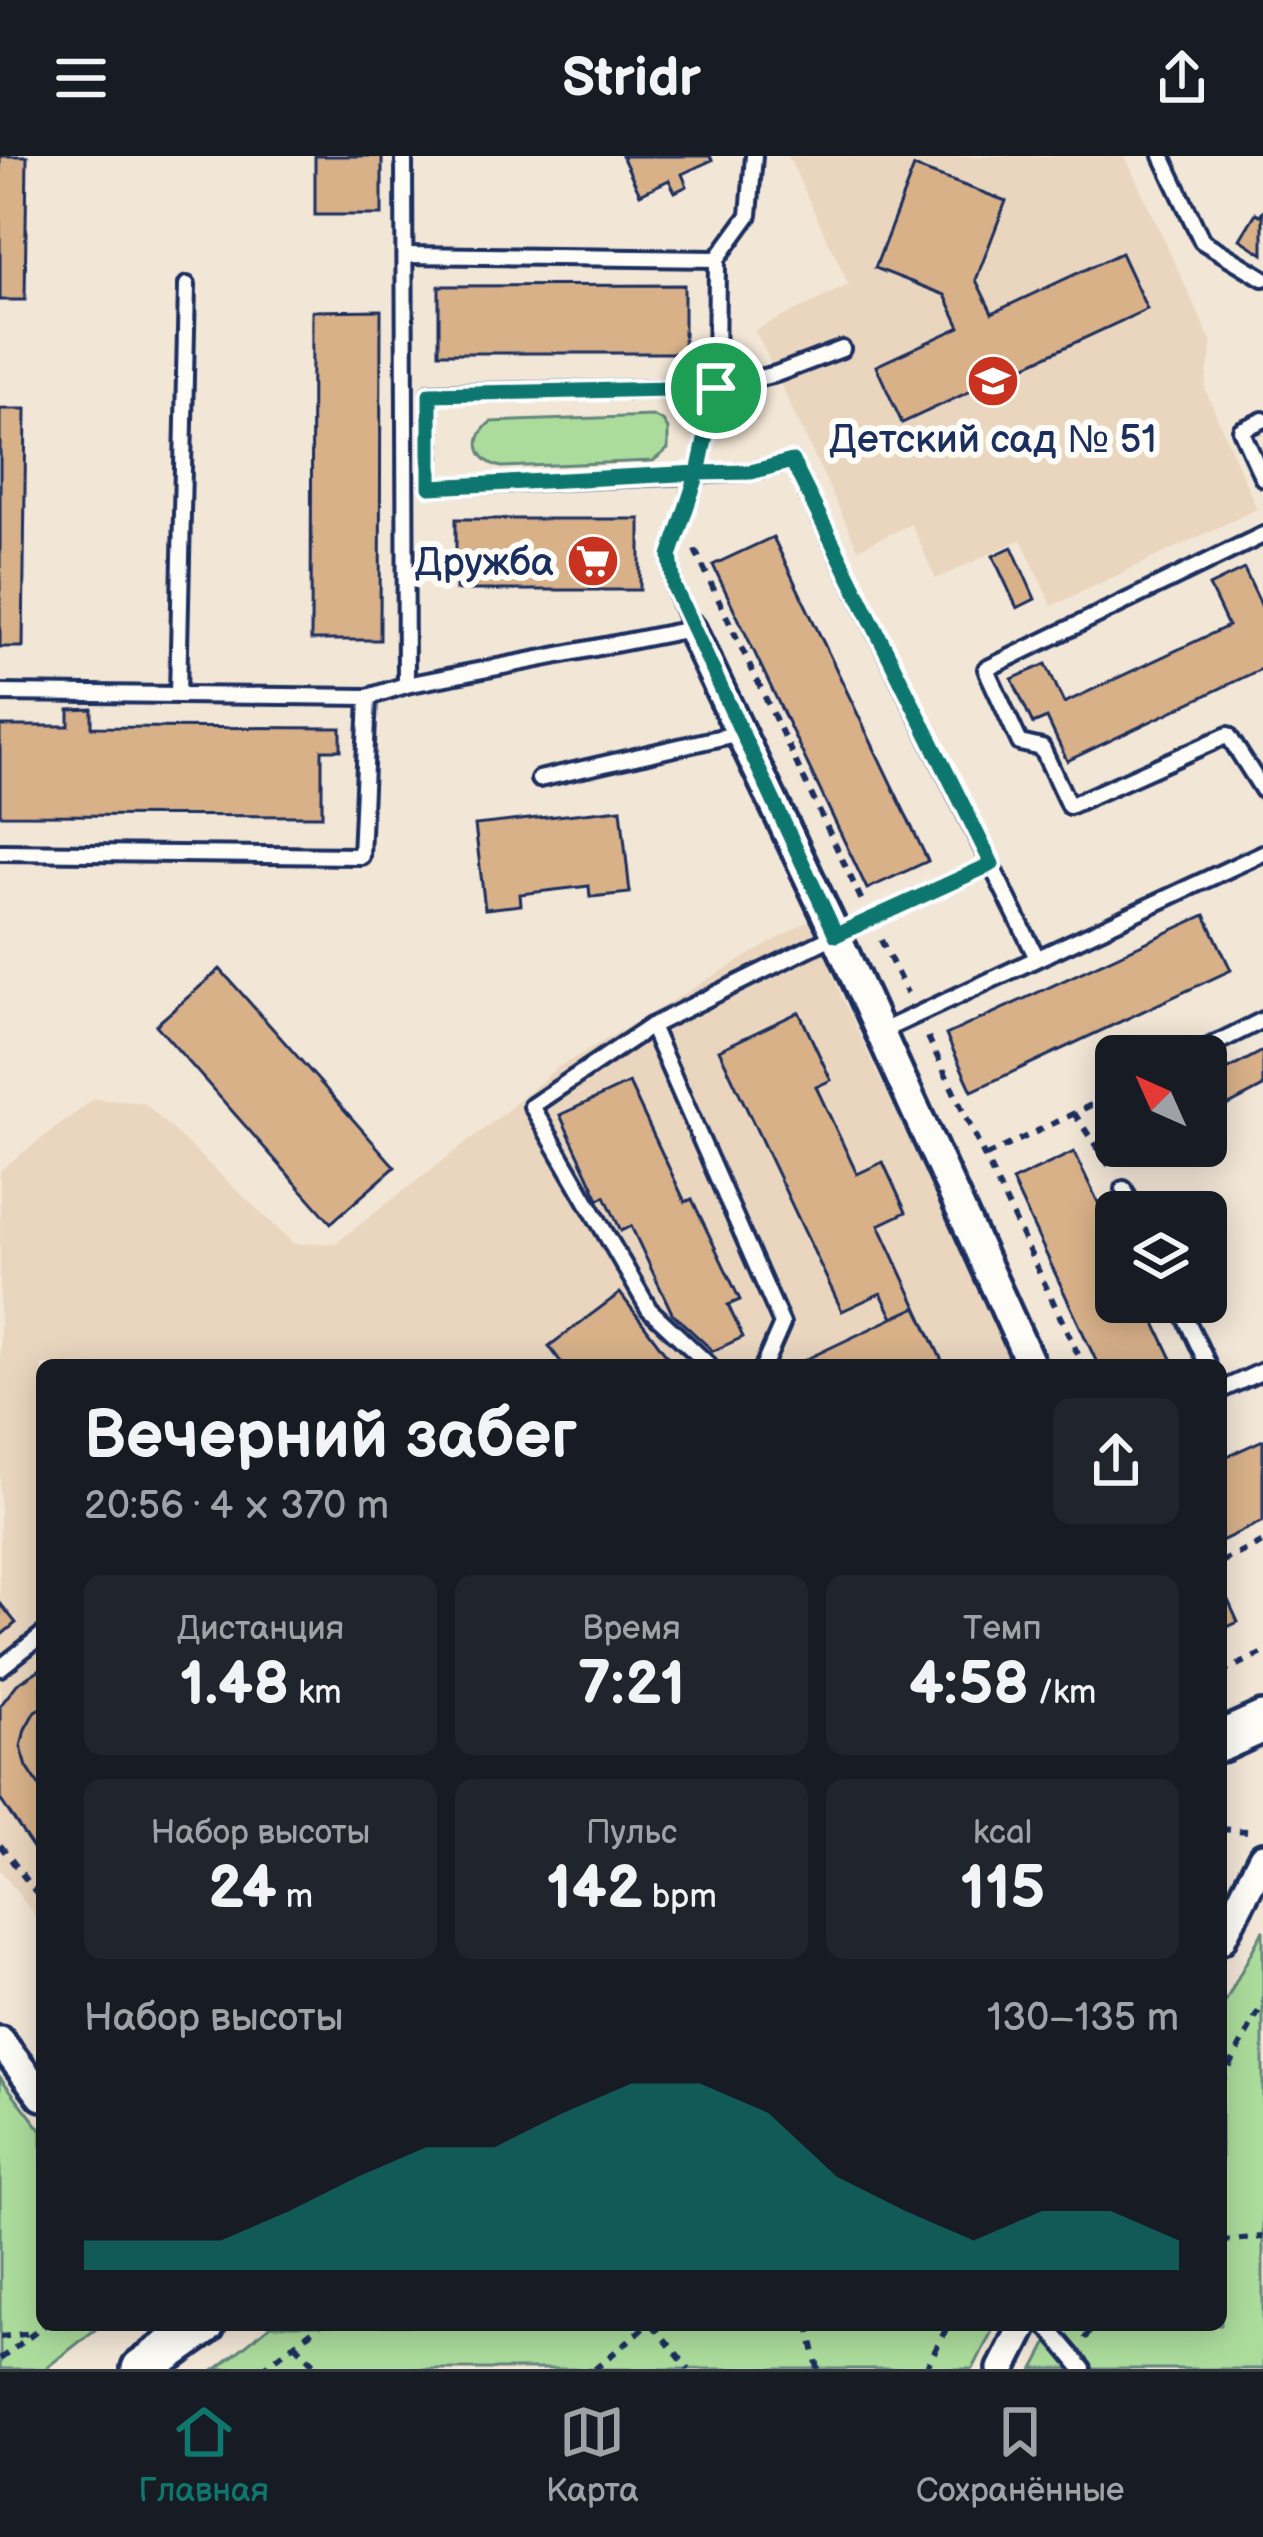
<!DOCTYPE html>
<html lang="ru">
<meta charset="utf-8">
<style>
:root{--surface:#171b24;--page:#20242c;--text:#f1f3f6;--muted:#9ea1a6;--line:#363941;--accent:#0f766e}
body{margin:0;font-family:"Balsamiq Sans",sans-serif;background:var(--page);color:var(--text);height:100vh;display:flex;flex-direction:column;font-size:45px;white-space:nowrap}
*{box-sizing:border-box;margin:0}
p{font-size:39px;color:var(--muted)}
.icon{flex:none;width:66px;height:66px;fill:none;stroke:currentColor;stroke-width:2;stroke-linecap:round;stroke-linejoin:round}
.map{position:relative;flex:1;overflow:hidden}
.drawer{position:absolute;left:36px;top:1203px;width:1191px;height:972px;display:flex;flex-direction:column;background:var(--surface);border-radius:18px;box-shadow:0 6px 30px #0003}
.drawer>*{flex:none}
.needle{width:78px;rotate:315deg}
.tools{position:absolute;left:1095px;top:879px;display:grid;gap:24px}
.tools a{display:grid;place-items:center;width:132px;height:132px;border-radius:18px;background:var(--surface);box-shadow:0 6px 30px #0003;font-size:60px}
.pin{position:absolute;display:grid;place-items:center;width:102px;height:102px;color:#fff;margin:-51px;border:6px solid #fff;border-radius:50%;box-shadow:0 3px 12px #0007}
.round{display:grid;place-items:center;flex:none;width:126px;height:126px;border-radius:18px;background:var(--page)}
.head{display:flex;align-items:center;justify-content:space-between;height:204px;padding:0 48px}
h1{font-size:66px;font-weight:700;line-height:90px}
.stats{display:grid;grid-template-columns:repeat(3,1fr);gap:18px;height:204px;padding:12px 48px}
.stats div{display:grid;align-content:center;border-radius:18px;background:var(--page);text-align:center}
.stats b{font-size:60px;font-weight:700}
.stats small{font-size:33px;font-weight:400}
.stats p{font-size:33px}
.chart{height:336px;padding:24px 48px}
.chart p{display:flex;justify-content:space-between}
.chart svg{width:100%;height:216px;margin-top:12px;fill:var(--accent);opacity:.7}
header{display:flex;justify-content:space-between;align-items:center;height:156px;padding:0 48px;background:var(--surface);font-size:54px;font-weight:700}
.menu{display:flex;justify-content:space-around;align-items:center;height:168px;border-top:3px solid var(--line);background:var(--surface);font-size:33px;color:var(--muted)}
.menu a{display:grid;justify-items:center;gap:6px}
.menu .current{color:var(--accent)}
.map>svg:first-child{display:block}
</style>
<header><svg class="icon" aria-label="menu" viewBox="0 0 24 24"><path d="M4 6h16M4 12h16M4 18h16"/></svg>Stridr<svg class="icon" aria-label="share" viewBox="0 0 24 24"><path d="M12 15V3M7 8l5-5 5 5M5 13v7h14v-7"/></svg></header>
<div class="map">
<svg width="1263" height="2213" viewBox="0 0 1263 2213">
<rect width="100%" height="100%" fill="#f2e6d6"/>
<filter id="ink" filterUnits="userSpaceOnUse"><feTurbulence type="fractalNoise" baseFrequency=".00833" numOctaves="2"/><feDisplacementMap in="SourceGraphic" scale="24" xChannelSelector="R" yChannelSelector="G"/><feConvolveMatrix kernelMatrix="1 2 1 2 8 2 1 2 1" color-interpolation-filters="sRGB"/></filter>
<g filter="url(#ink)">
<!-- built -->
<g fill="#ead6bf">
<path d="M788 0H1125L1212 187 1205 233 1257 353 1052 450 1021 383 936 423 911 368 858 393 755 174 849 129Z"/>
<path d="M813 762 840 837 1014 1209H42V1769L0 1714V1014L94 943 144 947 294 1088 336 1087 498 962 557 912Z"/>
</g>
<!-- green -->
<g fill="#acdc9c" stroke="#64867d" stroke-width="3">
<path d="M652 260 663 265 668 273V293L653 305 502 311C477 306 469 283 491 266Z"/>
<path d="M1263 1774V2213H1034L1057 2169H1221V1854Z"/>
<path d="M0 1921 42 1975V2169H101L45 2213H0Z"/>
<path d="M271 2169H995L973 2213H216Z"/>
</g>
<!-- building -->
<g fill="#d8b189" stroke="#1b2f5e" stroke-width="3">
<path d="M0 0H27L25 144H0Z"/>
<rect x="315" y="0" width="67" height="59"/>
<path d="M622 0H710L712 4 682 18 687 30 675 36 669 24 640 38Z"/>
<path d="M914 11 1006 45 976 124 992 157 1121 97 1147 153 902 267 876 210 960 171 945 139 875 112Z"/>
<path d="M1263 55V98L1240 83 1256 57 1260 59Z"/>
<path d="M684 129V197H439V130Z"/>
<path d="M381 154 380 484H311L312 155Z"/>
<path d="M0 253H26L23 491H0Z"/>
<rect x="456" y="363" width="184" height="71"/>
<path d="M773 381 928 705 867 733 713 409Z"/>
<path d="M1012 391 1035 443 1017 452 993 400Z"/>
<path d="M1244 413 1263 453V512L1067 605 1047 562 1033 568 1012 523 1046 508 1064 547 1228 470 1209 430Z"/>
<path d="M92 553V571L341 572V594H322V660L0 659V570H69V554Z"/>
<path d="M621 653 630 737 590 741 589 730 520 738 521 749 485 753 475 669Z"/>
<path d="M1205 759 1231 814 972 935 946 879Z"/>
<path d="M220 813 395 1011 331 1067 156 869Z"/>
<path d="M799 856 831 924 816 931 857 1018 883 1006 906 1056 879 1069 917 1151 893 1162 881 1137 842 1155 719 894Z"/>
<path d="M1263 895V931L1206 961V925Z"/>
<path d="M629 927 685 1046 692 1043 740 1144 728 1149 743 1181 713 1195 672 1157 631 1070 621 1075 605 1040 599 1043 560 959Z"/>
<path d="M1074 996 1116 1084V1146H1145L1175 1209H1098L1012 1025Z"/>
<path d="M620 1137 674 1209H563L549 1190Z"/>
<path d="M917 1151 944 1209H794L893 1162Z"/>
<path d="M1263 1284V1365L1221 1385V1303Z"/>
<path d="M1228 1444 1238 1466 1223 1473 1221 1447Z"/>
<path d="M0 1447 16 1467 0 1480Z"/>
<path d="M42 1512V1705L0 1643V1550L17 1528Z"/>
<path d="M42 1551V1634L27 1611 21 1591 25 1573 35 1555Z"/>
</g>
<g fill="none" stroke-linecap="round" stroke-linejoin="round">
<!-- lane casing -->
<g stroke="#1b2f5e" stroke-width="22">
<g id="lane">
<path d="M404 0 406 529"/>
<path d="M1162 0 1202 85 1263 122"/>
<path d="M405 99 717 103"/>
<path d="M842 193 776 218 716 232 430 237V331L751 316 792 305 1037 802"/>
<path d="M1263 264 1241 274 1263 322"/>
<path d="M1263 379 986 513 1020 587 1042 592 1069 650 1228 579 1263 634"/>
<path d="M0 537 368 541 406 529 691 473 674 431 670 400 698 317 716 232 717 103 749 59 754 0"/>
<path d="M178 539 187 129"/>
<path d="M539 623 740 577"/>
<path d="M0 696 361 700 368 541"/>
<path d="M651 870 532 950 649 1153 709 1209"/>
<path d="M880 876 1263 697"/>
<path d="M1190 900 1263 864"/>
<path d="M1124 1033 1135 1056"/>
<path d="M1178 1146 1208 1209"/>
<path d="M764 1209 782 1168 651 870 836 779 992 708"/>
<path d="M1221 1234 1263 1215"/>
<path d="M0 1512 42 1479"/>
<path d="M1046 2169 1083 2213"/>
</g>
</g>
<!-- street casing -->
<g stroke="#1b2f5e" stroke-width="36">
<g id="street">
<path d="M691 473 836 779 1031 1209"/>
<path d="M1221 1783 1263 1701"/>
<path d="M0 1885 42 1940"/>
<path d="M1002 2213 1024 2169"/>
</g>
</g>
<!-- secondary casing -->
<g stroke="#1b2f5e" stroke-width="48">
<g id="secondary">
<path d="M1221 1585 1263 1566"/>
<path d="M142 2213 204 2169"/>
</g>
</g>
<!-- path -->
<g stroke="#1b2f5e" stroke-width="6" stroke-dasharray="9 9" stroke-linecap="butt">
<path d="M695 394 862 745"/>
<path d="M881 784 907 837"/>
<path d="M928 881 1083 1209"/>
<path d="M1074 957 1112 1014"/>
<path d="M986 1000 1116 937"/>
<path d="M1221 1406 1263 1386"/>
<path d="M1221 1517 1263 1497"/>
<path d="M1221 1673 1247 1675"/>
<path d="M0 1689 42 1744"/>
<path d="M1221 1927 1263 1847"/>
<path d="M1221 2085 1263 2081"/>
<path d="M653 2169 689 2213"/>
<path d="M809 2169 818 2213"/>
<path d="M0 2181 32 2177"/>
<path d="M1085 2183 1093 2169"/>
<path d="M295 2188 320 2213"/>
<path d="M0 2203 45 2169"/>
<path d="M262 2213 320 2169"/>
<path d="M595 2213 647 2169"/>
<path d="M926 2213 948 2169"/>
</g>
<!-- lane -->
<use href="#lane" stroke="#fdfcf7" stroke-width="14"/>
<!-- street -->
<use href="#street" stroke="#fdfcf7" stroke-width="27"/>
<!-- secondary -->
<use href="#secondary" stroke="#fdfcf7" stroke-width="39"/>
</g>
</g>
<g fill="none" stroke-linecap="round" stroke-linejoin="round" filter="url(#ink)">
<!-- route casing -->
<g stroke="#fff" stroke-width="24">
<path id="route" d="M716 232 430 238V331L698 317 670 400 674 431 836 779 992 708 792 305 751 316 698 317 716 232"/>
</g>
<!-- route -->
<use href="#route" stroke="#0f766e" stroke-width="15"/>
</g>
<!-- icons -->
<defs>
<g id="school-disc" transform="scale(2.7)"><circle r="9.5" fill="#c8321e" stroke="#fdfcf7"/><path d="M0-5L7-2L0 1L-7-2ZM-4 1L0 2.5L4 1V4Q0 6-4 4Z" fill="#fff"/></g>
<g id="supermarket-disc" transform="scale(2.7)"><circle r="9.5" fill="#c8321e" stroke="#fdfcf7"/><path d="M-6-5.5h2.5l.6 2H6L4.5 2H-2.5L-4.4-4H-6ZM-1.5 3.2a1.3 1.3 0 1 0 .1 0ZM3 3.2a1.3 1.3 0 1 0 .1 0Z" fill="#fff"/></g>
</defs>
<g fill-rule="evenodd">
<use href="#school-disc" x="993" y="225"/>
<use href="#supermarket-disc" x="593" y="405"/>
</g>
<g text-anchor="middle" stroke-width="12" stroke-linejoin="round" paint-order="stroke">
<!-- poi labels -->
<g font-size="39" fill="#1b2f5e" stroke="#fdfcf7">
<text x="993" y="296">Детский сад № 51</text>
<text x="554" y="419" text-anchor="end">Дружба</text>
</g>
</g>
</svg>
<div class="tools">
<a><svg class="needle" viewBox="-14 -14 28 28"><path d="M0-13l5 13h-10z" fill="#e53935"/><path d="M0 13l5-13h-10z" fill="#9ea1a6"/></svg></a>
<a><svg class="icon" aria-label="layers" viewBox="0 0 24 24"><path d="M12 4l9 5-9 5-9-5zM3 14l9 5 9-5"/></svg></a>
</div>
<div class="pin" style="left:716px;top:232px;background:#1e9e55"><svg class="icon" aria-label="arrive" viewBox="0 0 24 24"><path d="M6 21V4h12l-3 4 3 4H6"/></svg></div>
<section class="drawer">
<div class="head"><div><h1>Вечерний забег</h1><p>20:56 · 4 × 370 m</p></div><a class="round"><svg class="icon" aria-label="share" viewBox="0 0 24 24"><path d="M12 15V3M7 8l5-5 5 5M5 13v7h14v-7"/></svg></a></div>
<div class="stats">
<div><p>Дистанция</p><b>1.48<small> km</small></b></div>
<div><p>Время</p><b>7:21</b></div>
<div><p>Темп</p><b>4:58<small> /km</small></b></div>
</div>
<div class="stats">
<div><p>Набор высоты</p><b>24<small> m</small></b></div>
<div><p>Пульс</p><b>142<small> bpm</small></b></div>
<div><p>kcal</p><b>115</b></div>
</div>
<div class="chart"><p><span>Набор высоты</span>130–135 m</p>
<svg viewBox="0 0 160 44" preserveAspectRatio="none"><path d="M0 44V38L10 38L20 38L30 32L40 25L50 19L60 19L70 12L80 6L90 6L100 12L110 25L120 32L130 38L140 32L150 32L160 38V44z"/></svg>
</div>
</section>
</div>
<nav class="menu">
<a class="current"><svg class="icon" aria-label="home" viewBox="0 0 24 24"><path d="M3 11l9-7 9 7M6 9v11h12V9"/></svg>Главная</a>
<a><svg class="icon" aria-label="map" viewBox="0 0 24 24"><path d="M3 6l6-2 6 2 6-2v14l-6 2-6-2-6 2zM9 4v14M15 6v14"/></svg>Карта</a>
<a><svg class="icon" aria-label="saved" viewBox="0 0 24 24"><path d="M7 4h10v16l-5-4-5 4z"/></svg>Сохранённые</a>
</nav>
